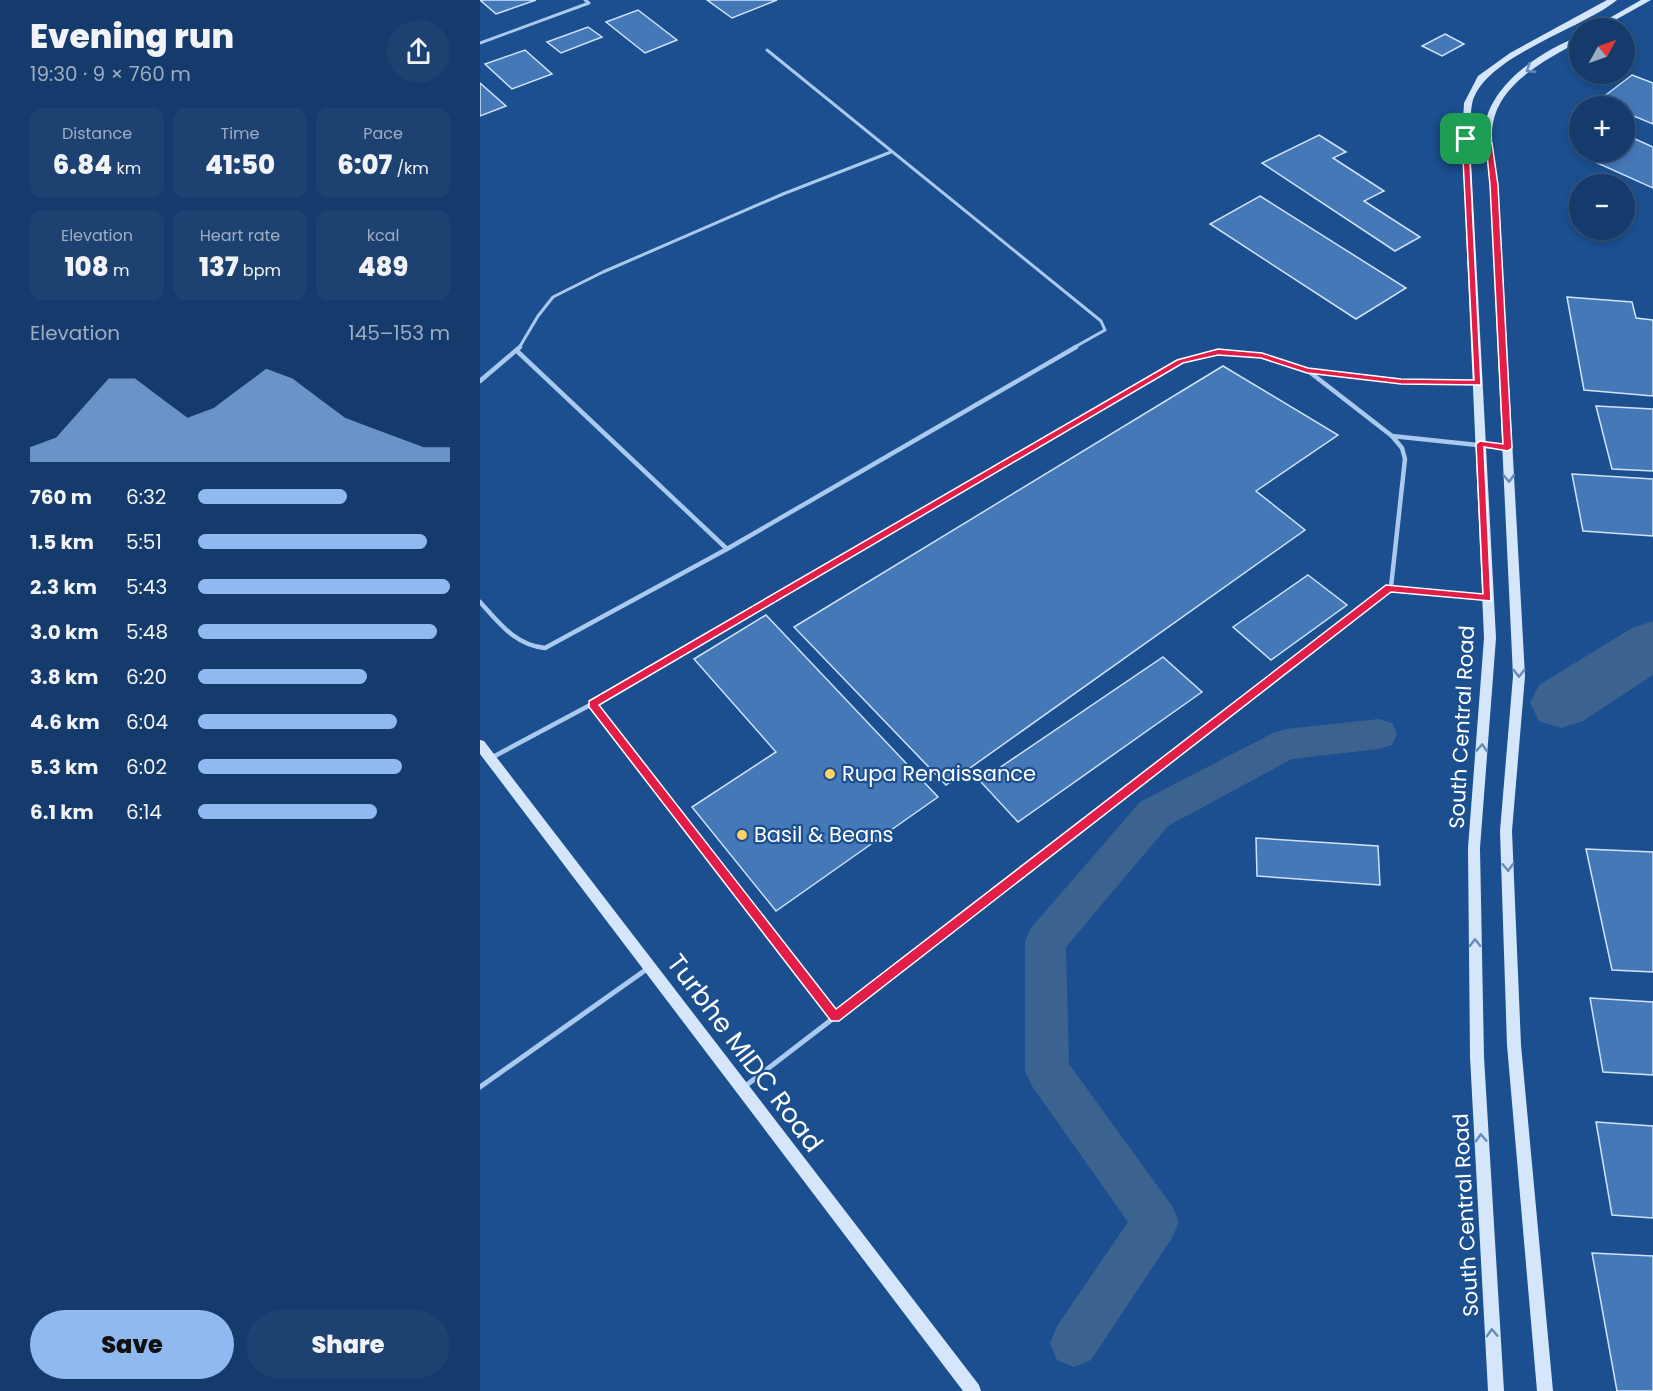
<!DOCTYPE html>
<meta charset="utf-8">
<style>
:root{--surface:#143b6b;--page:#1d4271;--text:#f1f3f6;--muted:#9dadc1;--line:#33557e;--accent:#90b9f0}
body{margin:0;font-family:Poppins,sans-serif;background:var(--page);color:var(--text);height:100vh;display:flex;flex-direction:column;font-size:22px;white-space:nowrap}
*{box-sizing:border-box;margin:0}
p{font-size:20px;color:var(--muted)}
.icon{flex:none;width:33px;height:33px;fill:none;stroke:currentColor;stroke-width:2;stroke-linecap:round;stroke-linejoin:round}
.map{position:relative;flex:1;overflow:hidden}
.panel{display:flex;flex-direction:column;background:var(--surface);width:480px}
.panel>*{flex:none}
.needle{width:39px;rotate:50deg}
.tools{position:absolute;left:1089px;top:18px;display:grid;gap:12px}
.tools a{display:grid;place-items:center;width:66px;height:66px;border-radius:50%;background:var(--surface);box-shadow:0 3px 9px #0003,0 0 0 2px var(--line);font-size:30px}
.pin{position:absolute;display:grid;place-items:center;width:51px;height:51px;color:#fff;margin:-26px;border-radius:12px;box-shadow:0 3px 9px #0006}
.round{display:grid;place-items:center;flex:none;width:63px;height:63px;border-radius:32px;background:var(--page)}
.summary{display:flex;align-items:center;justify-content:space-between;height:102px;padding:0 30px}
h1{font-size:33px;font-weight:800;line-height:45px}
.metrics{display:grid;grid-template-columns:repeat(3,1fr);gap:9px;height:102px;padding:6px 30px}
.metrics div{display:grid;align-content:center;border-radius:12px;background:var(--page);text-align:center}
.metrics b{font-size:26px;font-weight:800}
.metrics small{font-size:16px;font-weight:400}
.metrics p{font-size:16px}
.chart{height:168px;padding:12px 30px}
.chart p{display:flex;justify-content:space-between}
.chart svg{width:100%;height:108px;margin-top:6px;fill:var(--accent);opacity:.7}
.button{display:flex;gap:12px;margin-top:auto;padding:12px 30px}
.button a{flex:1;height:69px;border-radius:36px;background:var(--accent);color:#111;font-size:24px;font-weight:800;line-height:69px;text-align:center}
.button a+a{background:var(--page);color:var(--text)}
ul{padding:0 30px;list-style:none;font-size:20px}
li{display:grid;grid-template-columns:96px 72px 1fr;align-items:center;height:45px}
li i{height:15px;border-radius:8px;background:var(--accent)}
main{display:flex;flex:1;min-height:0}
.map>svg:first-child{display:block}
</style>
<main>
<section class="panel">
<div class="summary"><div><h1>Evening run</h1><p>19:30 · 9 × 760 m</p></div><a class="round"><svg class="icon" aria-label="share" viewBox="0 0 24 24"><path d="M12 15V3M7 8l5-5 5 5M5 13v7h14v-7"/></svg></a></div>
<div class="metrics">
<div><p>Distance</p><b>6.84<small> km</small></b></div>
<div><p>Time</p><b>41:50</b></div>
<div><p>Pace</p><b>6:07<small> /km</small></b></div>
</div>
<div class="metrics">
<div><p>Elevation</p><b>108<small> m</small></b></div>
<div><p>Heart rate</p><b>137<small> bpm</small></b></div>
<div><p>kcal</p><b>489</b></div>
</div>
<div class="chart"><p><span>Elevation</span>145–153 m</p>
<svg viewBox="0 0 160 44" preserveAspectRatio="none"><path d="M0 44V38L10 34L20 22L30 10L40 10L50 18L60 26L70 22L80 14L90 6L100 10L110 18L120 26L130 30L140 34L150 38L160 38V44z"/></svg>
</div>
<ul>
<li><b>760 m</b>6:32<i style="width:59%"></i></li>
<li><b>1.5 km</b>5:51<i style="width:91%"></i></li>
<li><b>2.3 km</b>5:43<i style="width:100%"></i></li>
<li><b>3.0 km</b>5:48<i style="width:95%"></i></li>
<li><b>3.8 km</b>6:20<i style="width:67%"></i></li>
<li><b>4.6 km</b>6:04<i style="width:79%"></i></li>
<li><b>5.3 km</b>6:02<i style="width:81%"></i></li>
<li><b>6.1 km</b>6:14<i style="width:71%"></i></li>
</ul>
<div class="button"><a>Save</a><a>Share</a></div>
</section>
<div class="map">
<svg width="1173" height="1391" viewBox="0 0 1173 1391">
<rect width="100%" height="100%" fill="#1b4f8f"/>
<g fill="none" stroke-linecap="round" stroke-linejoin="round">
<!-- canal -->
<path fill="#3c6290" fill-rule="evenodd" d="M899 719 912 723 917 734 912 745 899 749 812 759 688 826 586 947 589 1064 692 1206 699 1222 692 1238 611 1360 594 1367 577 1360 570 1343 577 1326 648 1222 552 1086 545 1071V941L551 928 660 802 793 733 806 729Z"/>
<!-- river -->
<path fill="#3c6290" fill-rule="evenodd" d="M1173 621V675L1103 721 1081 728 1059 721 1050 703 1059 685 1152 628Z"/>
</g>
<!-- building -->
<g fill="#4478b7" stroke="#cfe3fa" stroke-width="1.5">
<path d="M0 0H56L16 14Z"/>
<path d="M227 0H297L252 18Z"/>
<path d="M158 10 197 40 165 53 126 22Z"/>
<path d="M108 27 122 37 81 53 67 42Z"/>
<path d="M965 34 984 44 962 56 942 46Z"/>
<path d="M45 50 72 74 32 89 5 64Z"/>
<path d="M1152 75 1173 83V124L1144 112V106H1131L1118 101Z"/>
<path d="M0 83 26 106 0 116Z"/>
<path d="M1144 134 1173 147V188L1104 157 1111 152H1144Z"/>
<path d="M839 135 866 152 853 158 904 191 884 201 940 237 915 251 782 163Z"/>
<path d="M780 196 926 288 876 319 730 224Z"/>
<path d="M1087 297 1152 302 1156 318 1173 320V396L1104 390Z"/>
<path d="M743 366 858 435 776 491 825 530 466 785 314 627Z"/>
<path d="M1116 406 1173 409V471L1132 469Z"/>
<path d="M1092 474 1173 479V536L1103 531Z"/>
<path d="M828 575 867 605 791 660 753 627Z"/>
<path d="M286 615 458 797 296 911 212 807 296 752 214 659Z"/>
<path d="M683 657 722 692 538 822 500 781Z"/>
<path d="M776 838 898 846 900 885 777 876Z"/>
<path d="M1106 849 1173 852V972L1132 970Z"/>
<path d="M1110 998 1173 1002V1075L1123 1072Z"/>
<path d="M1116 1122 1173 1126V1218L1132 1215Z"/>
<path d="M1112 1253 1173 1256V1391H1137Z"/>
</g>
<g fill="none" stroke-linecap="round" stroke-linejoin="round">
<!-- lane-far2 -->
<g stroke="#a9c9ee" stroke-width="3">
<path d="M0 43 109 3 105 0"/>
<path d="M287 50 621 321 625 330 593 348"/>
<path d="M39 348 58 316 73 297 123 272 303 194 411 152"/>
</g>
<!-- lane-far1 -->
<g stroke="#a9c9ee" stroke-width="4.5">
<path d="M37 351 247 549 596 347"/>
<path d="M827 370 921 381 998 383"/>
<path d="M0 381 40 347"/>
<path d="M912 436 1026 448"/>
<path d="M909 588 1007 598"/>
<path d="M0 602C19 623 35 645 65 648L247 549"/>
<path d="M11 758 112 704"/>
<path d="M188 801 112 704 700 361 738 352 782 356 827 370 912 436 922 448 925 459 911 587 634 801"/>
</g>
<!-- lane -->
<g stroke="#a9c9ee" stroke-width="5">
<path d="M186 800 355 1017"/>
<path d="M355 1017 636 800"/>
<path d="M0 1087 167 969"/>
<path d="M264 1087 355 1017"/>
</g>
<!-- secondary -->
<g fill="#d6e6fa" fill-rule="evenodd">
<path d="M1127 0H1137C1102 29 1002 57 992 104 990 115 991 127 990 137L1004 140C1001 90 1058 52 1100 36V41C1062 62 1013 86 1012 134 1012 151 1016 168 1018 185L1045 676 1032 831 1041 1045 1073 1391H1057L1027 1045 1020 831 1033 676 1010 185 1005 145 990 142 1016 638 1000 848 1004 1057 1024 1391H1008L990 1057 988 848 1004 638 982 139 984 103 998 76 1030 53Z"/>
<path d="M1161 0H1171L1121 28H1112Z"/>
<path d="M0 740 4 741 499 1385 501 1391H483L0 754Z"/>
</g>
</g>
<!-- one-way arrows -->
<defs><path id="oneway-chevron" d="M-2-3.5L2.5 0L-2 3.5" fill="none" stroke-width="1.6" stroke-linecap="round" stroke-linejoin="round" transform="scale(1.5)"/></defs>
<g stroke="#668bba">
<use href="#oneway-chevron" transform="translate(1050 69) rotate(147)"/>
<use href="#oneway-chevron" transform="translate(1029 478) rotate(87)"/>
<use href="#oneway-chevron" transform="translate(1039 673) rotate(90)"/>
<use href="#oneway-chevron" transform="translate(1002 748) rotate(-86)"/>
<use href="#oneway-chevron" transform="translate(1028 867) rotate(88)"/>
<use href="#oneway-chevron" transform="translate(995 943) rotate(-91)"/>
<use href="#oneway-chevron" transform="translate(1001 1138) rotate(-93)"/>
<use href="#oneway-chevron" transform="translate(1012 1333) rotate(-93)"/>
</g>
<!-- route -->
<path fill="#e11d48" stroke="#fff" stroke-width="1.5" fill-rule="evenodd" d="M986 137 1012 143 1018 185 1032 448 1028 451 1004 447 1011 601 911 592 359 1021H351L109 707V701L697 360 738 349 782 353 828 368 921 379 994 380 982 139ZM989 142 1006 144 1010 185 1023 444 1000 441 996 444 1003 594 906 585 356 1009 119 705 703 363 738 355 781 358 827 373 921 384 1001 385Z"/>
<!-- markers -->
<g fill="#ffd166" stroke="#1b4f8f" stroke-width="2">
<circle cx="350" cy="774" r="6"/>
<circle cx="262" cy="835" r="6"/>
</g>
<g text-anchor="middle" stroke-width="4.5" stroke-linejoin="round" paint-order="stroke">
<!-- street labels -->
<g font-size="21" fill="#fff" stroke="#1b4f8f">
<text transform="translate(982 727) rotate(-87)" y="7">South Central Road</text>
<text transform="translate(986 1215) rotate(-93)" y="7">South Central Road</text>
</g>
<!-- poi labels -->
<g font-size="21" fill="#fff" stroke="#1b4f8f" text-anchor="start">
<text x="362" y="781">Rupa Renaissance</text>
<text x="274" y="842">Basil &amp; Beans</text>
</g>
<!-- near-street labels -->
<g font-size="26" fill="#fff" stroke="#1b4f8f">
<text transform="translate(265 1053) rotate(53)" y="9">Turbhe MIDC Road</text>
</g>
</g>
</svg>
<div class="tools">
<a><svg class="needle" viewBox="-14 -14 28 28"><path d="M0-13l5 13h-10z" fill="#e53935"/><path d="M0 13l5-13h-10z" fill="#9dadc1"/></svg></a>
<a>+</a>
<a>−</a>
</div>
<div class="pin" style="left:986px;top:139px;background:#1e9e55"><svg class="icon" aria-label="arrive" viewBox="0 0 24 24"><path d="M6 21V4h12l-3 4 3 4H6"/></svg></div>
</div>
</main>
